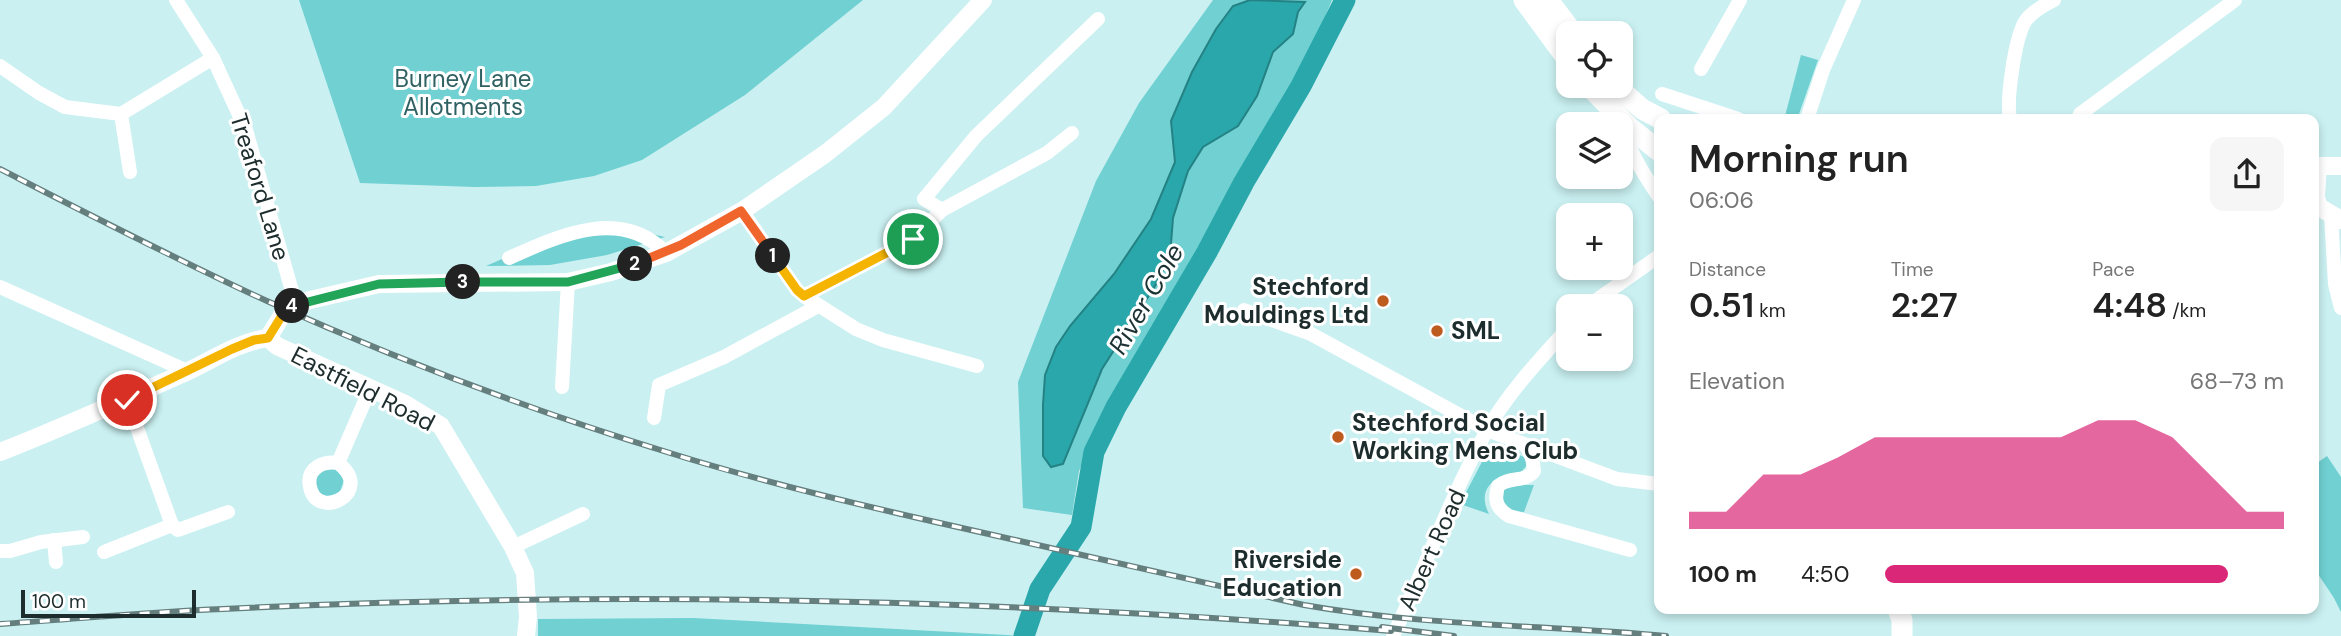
<!DOCTYPE html>
<meta charset="utf-8">
<style>
:root{--surface:#fff;--page:#f6f6f6;--text:#222;--muted:#767676;--accent:#db2777}
body{margin:0;font-family:"DM Sans",sans-serif;background:var(--page);color:var(--text);height:100vh;display:flex;flex-direction:column;font-size:26px;white-space:nowrap}
*{box-sizing:border-box;margin:0}
p{font-size:23px;color:var(--muted)}
.icon{flex:none;width:38px;height:38px;fill:none;stroke:currentColor;stroke-width:2;stroke-linecap:round;stroke-linejoin:round}
.map{position:relative;flex:1;overflow:hidden}
.drawer{position:absolute;left:1654px;top:114px;width:665px;height:500px;display:flex;flex-direction:column;background:var(--surface);border-radius:14px;box-shadow:0 4px 10px #0003}
.drawer>*{flex:none}
.buttons{position:absolute;left:1556px;top:21px;display:grid;gap:14px}
.buttons a{display:grid;place-items:center;width:77px;height:77px;border-radius:14px;background:var(--surface);box-shadow:0 4px 10px #0003;font-size:35px}
.scale{position:absolute;left:21px;bottom:18px;width:175px;box-sizing:border-box;padding-left:7px;border:4px solid #1d2c2c;border-top:0;font-size:19px;line-height:24px;white-space:nowrap;color:#1d2c2c;-webkit-text-stroke:5px #fff;paint-order:stroke}
.pin{position:absolute;display:grid;place-items:center;width:60px;height:60px;color:#fff;margin:-30px;border:4px solid #fff;border-radius:50%;box-shadow:0 2px 7px #0007}
.km{position:absolute;width:35px;height:35px;margin:-18px;border-radius:50%;background:#222;color:#fff;font-size:19px;line-height:35px;text-align:center}
.round{display:grid;place-items:center;flex:none;width:74px;height:74px;border-radius:14px;background:var(--page)}
.overview{display:flex;align-items:center;justify-content:space-between;height:119px;padding:0 35px}
h1{font-size:38px;font-weight:600;line-height:52px}
.stats{display:grid;grid-template-columns:repeat(3,1fr);gap:10px;height:119px;padding:7px 35px}
.stats div{display:grid;align-content:center}
.stats b{font-size:35px;font-weight:600}
.stats small{font-size:19px;font-weight:400}
.stats p{font-size:19px}
.chart{height:196px;padding:14px 35px}
.chart p{display:flex;justify-content:space-between}
.chart svg{width:100%;height:126px;margin-top:7px;fill:var(--accent);opacity:.7}
ul{padding:0 35px;list-style:none;font-size:23px}
li{display:grid;grid-template-columns:112px 84px 1fr;align-items:center;height:52px}
li i{height:18px;border-radius:9px;background:var(--accent)}
.map>svg:first-child{display:block}
</style>
<div class="map">
<svg width="2341" height="636" viewBox="0 0 2341 636">
<rect width="100%" height="100%" fill="#caf0f1"/>
<!-- green -->
<g fill="#70d0d2">
<path d="M299 0H863L745 95 642 160 594 176 536 186 475 187 360 183Z"/>
<path d="M1213 0H1332L1305 64 1281 109 1227 194 1180 285 1104 415 1079 471 1072 515 1023 508 1018 382 1096 181 1139 103Z"/>
<path d="M1801 55 1818 60 1799 114 1792 117 1785 116Z"/>
<path d="M621 227 665 237 607 255 550 265 486 266 568 230Z"/>
<path d="M1493 448 1504 449 1524 457 1527 465 1521 472C1498 475 1475 486 1489 514L1460 504 1484 458Z"/>
<path d="M2327 456 2341 477V612L2334 598 2314 568V465Z"/>
<path d="M319 469H338L344 480 340 492 328 497 316 492 315 473Z"/>
<path d="M1510 485H1534L1524 512 1510 511 1502 507 1504 489Z"/>
<path d="M693 618 1007 635 1017 636H538V619Z"/>
</g>
<!-- water -->
<path fill="#29a7aa" stroke="#258284" stroke-width="2" d="M1250 0 1305 2 1298 12 1293 34 1273 52 1257 96 1238 126 1203 147 1188 171 1173 218 1170 256 1155 286 1102 369 1063 464 1051 467 1043 456V405L1045 375 1056 347 1070 326 1114 274 1151 219 1175 162 1171 121 1192 72 1216 29 1233 6Z"/>
<g fill="none" stroke-linecap="round" stroke-linejoin="round">
<!-- river -->
<path stroke="#29a7aa" stroke-width="21" d="M1024 636 1040 589 1081 527 1094 452 1116 407 1207 252 1244 182 1301 86 1345 0"/>
<!-- minor -->
<g stroke="#fff" stroke-width="14">
<path d="M176 0 213 58 246 130 296 305"/>
<path d="M0 66 39 93 65 107 121 114 213 58"/>
<path d="M1701 69 1740 0"/>
<path d="M1662 94 1738 119"/>
<path d="M121 114 130 172"/>
<path d="M1807 119 1823 70 1854 0"/>
<path d="M2010 119C2006 100 2015 36 2026 20 2033 11 2044 5 2054 0"/>
<path d="M2078 119 2080 114 2235 0"/>
<path d="M1621 120C1627 149 1643 173 1659 197"/>
<path d="M942 210 924 199 976 136 1098 19"/>
<path d="M742 211 797 290 804 296 856 329 883 340 977 366"/>
<path d="M2331 215 2335 284 2341 308"/>
<path d="M509 258C558 236 621 206 666 253"/>
<path d="M0 287 187 371"/>
<path d="M804 296 913 239 942 210 1047 153 1072 133"/>
<path d="M1588 306 1659 256"/>
<path d="M1244 310 1311 334 1487 430 1617 479 1659 484"/>
<path d="M562 387 568 282"/>
<path d="M127 400 172 525"/>
<path d="M654 418 659 385 724 357 818 306"/>
<path d="M1525 445 1532 456 1534 471C1525 483 1509 476 1498 486 1494 500 1496 508 1509 516L1630 550"/>
<path d="M338 463C323 461 306 468 310 487 317 522 376 492 338 463L370 389"/>
<path d="M54 540 56 562"/>
<path d="M513 547 583 514"/>
<path d="M0 551H10L41 542 83 537"/>
<path d="M104 552 172 525 178 530 228 512"/>
<path d="M1393 636C1425 568 1450 498 1486 432 1507 394 1539 360 1568 328"/>
</g>
<!-- tertiary -->
<g stroke="#fff" stroke-width="18">
<path d="M2314 166H2341"/>
<path d="M2318 166 2316 197 2319 207 2341 220"/>
<path d="M268 338 286 309 310 300 379 284 568 282 611 272 666 253 742 211 825 154 884 107 983 0"/>
<path d="M268 338 277 346 405 404 441 426 513 547 525 573 528 617 526 636"/>
<path d="M0 452C62 428 123 400 184 373 211 361 237 342 268 338"/>
</g>
<!-- primary -->
<g stroke="#fff" stroke-width="21">
<path d="M1524 0 1568 60"/>
<path d="M1548 0 1573 33"/>
<path d="M1589 86 1630 128 1659 151"/>
<path d="M1616 86 1642 109 1661 119"/>
<path d="M1898 609 1902 620V636"/>
</g>
<!-- rail casing -->
<g stroke="#657e7e" stroke-width="6">
<g id="rail">
<path d="M0 169C88 214 177 260 267 301 398 360 533 411 670 453 756 480 843 501 931 521 1055 549 1179 577 1304 605 1423 626 1545 625 1666 636"/>
<path d="M0 624C74 619 149 612 223 609 612 590 1004 599 1391 631"/>
<path d="M1382 627 1454 636"/>
</g>
</g>
<!-- rail -->
<use href="#rail" stroke="#fff" stroke-width="3.5" stroke-dasharray="10" stroke-linecap="butt"/>
</g>
<g fill="none" stroke-linecap="round" stroke-linejoin="round">
<!-- split-1 casing -->
<g stroke="#fff" stroke-width="14">
<path id="split-1" d="M773 256 797 290 804 296 913 239"/>
</g>
<!-- split-2 casing -->
<g stroke="#fff" stroke-width="14">
<path id="split-2" d="M635 264 681 245 741 211 773 256"/>
</g>
<!-- split-3 casing -->
<g stroke="#fff" stroke-width="14">
<path id="split-3" d="M463 282H568L635 264"/>
</g>
<!-- split-4 casing -->
<g stroke="#fff" stroke-width="14">
<path id="split-4" d="M292 306 379 284 463 282"/>
</g>
<!-- split-5 casing -->
<g stroke="#fff" stroke-width="14">
<path id="split-5" d="M127 400 232 349 254 340 268 338 286 309 292 306"/>
</g>
<!-- split-1 -->
<use href="#split-1" stroke="#f5b400" stroke-width="9"/>
<!-- split-2 -->
<use href="#split-2" stroke="#f0652b" stroke-width="9"/>
<!-- split-3 -->
<use href="#split-3" stroke="#22a559" stroke-width="9"/>
<!-- split-4 -->
<use href="#split-4" stroke="#22a559" stroke-width="9"/>
<!-- split-5 -->
<use href="#split-5" stroke="#f5b400" stroke-width="9"/>
</g>
<!-- markers -->
<g fill="#be5c20" stroke="#fff" stroke-width="2.5">
<circle cx="1383" cy="301" r="7"/>
<circle cx="1437" cy="331" r="7"/>
<circle cx="1338" cy="437" r="7"/>
<circle cx="1356" cy="574" r="7"/>
</g>
<g text-anchor="middle" stroke-width="6" stroke-linejoin="round" paint-order="stroke">
<!-- park labels -->
<g font-size="24" fill="#2f6162" stroke="#fff">
<text x="463" y="87">Burney Lane<tspan x="463" dy="28">Allotments</tspan></text>
</g>
<!-- street labels -->
<g font-size="24" fill="#1d2c2c" stroke="#fff">
<text transform="translate(260 187) rotate(73)" y="8">Treaford Lane</text>
<text transform="translate(363 389) rotate(27)" y="8">Eastfield Road</text>
<text transform="translate(1432 550) rotate(-66)" y="8">Albert Road</text>
</g>
<!-- poi labels -->
<g font-size="24" font-weight="bold" fill="#1d2c2c" stroke="#fff" text-anchor="end">
<text x="1369" y="295">Stechford<tspan x="1369" dy="28">Mouldings Ltd</tspan></text>
<text x="1451" y="339" text-anchor="start">SML</text>
<text x="1352" y="431" text-anchor="start">Stechford Social<tspan x="1352" dy="28">Working Mens Club</tspan></text>
<text x="1342" y="568">Riverside<tspan x="1342" dy="28">Education</tspan></text>
</g>
<!-- water labels -->
<g font-size="26" font-style="italic" fill="#1c3132" stroke="#fff">
<text transform="translate(1146 299) rotate(-60)" y="9">River Cole</text>
</g>
</g>
</svg>
<div class="buttons">
<a><svg class="icon" aria-label="locate" viewBox="0 0 24 24"><circle cx="12" cy="12" r="6"/><path d="M12 2v4M12 18v4M2 12h4M18 12h4"/></svg></a>
<a><svg class="icon" aria-label="layers" viewBox="0 0 24 24"><path d="M12 4l9 5-9 5-9-5zM3 14l9 5 9-5"/></svg></a>
<a>+</a>
<a>−</a>
</div>
<div class="scale">100 m</div>
<div class="pin" style="left:913px;top:239px;background:#1e9e55"><svg class="icon" aria-label="arrive" viewBox="0 0 24 24"><path d="M6 21V4h12l-3 4 3 4H6"/></svg></div>
<div class="pin" style="left:127px;top:400px;background:#d93025"><svg class="icon" aria-label="check" viewBox="0 0 24 24"><path d="M5 12l5 5 9-10"/></svg></div>
<b class="km" style="left:773px;top:256px">1</b>
<b class="km" style="left:635px;top:264px">2</b>
<b class="km" style="left:463px;top:282px">3</b>
<b class="km" style="left:292px;top:306px">4</b>
<section class="drawer">
<div class="overview"><div><h1>Morning run</h1><p>06:06</p></div><a class="round"><svg class="icon" aria-label="share" viewBox="0 0 24 24"><path d="M12 15V3M7 8l5-5 5 5M5 13v7h14v-7"/></svg></a></div>
<div class="stats">
<div><p>Distance</p><b>0.51<small> km</small></b></div>
<div><p>Time</p><b>2:27</b></div>
<div><p>Pace</p><b>4:48<small> /km</small></b></div>
</div>
<div class="chart"><p><span>Elevation</span>68–73 m</p>
<svg viewBox="0 0 160 44" preserveAspectRatio="none"><path d="M0 44V38L10 38L20 25L30 25L40 19L50 12L60 12L70 12L80 12L90 12L100 12L110 6L120 6L130 12L140 25L150 38L160 38V44z"/></svg>
</div>
<ul>
<li><b>100 m</b>4:50<i style="width:86%"></i></li>
</ul>
</section>
</div>
